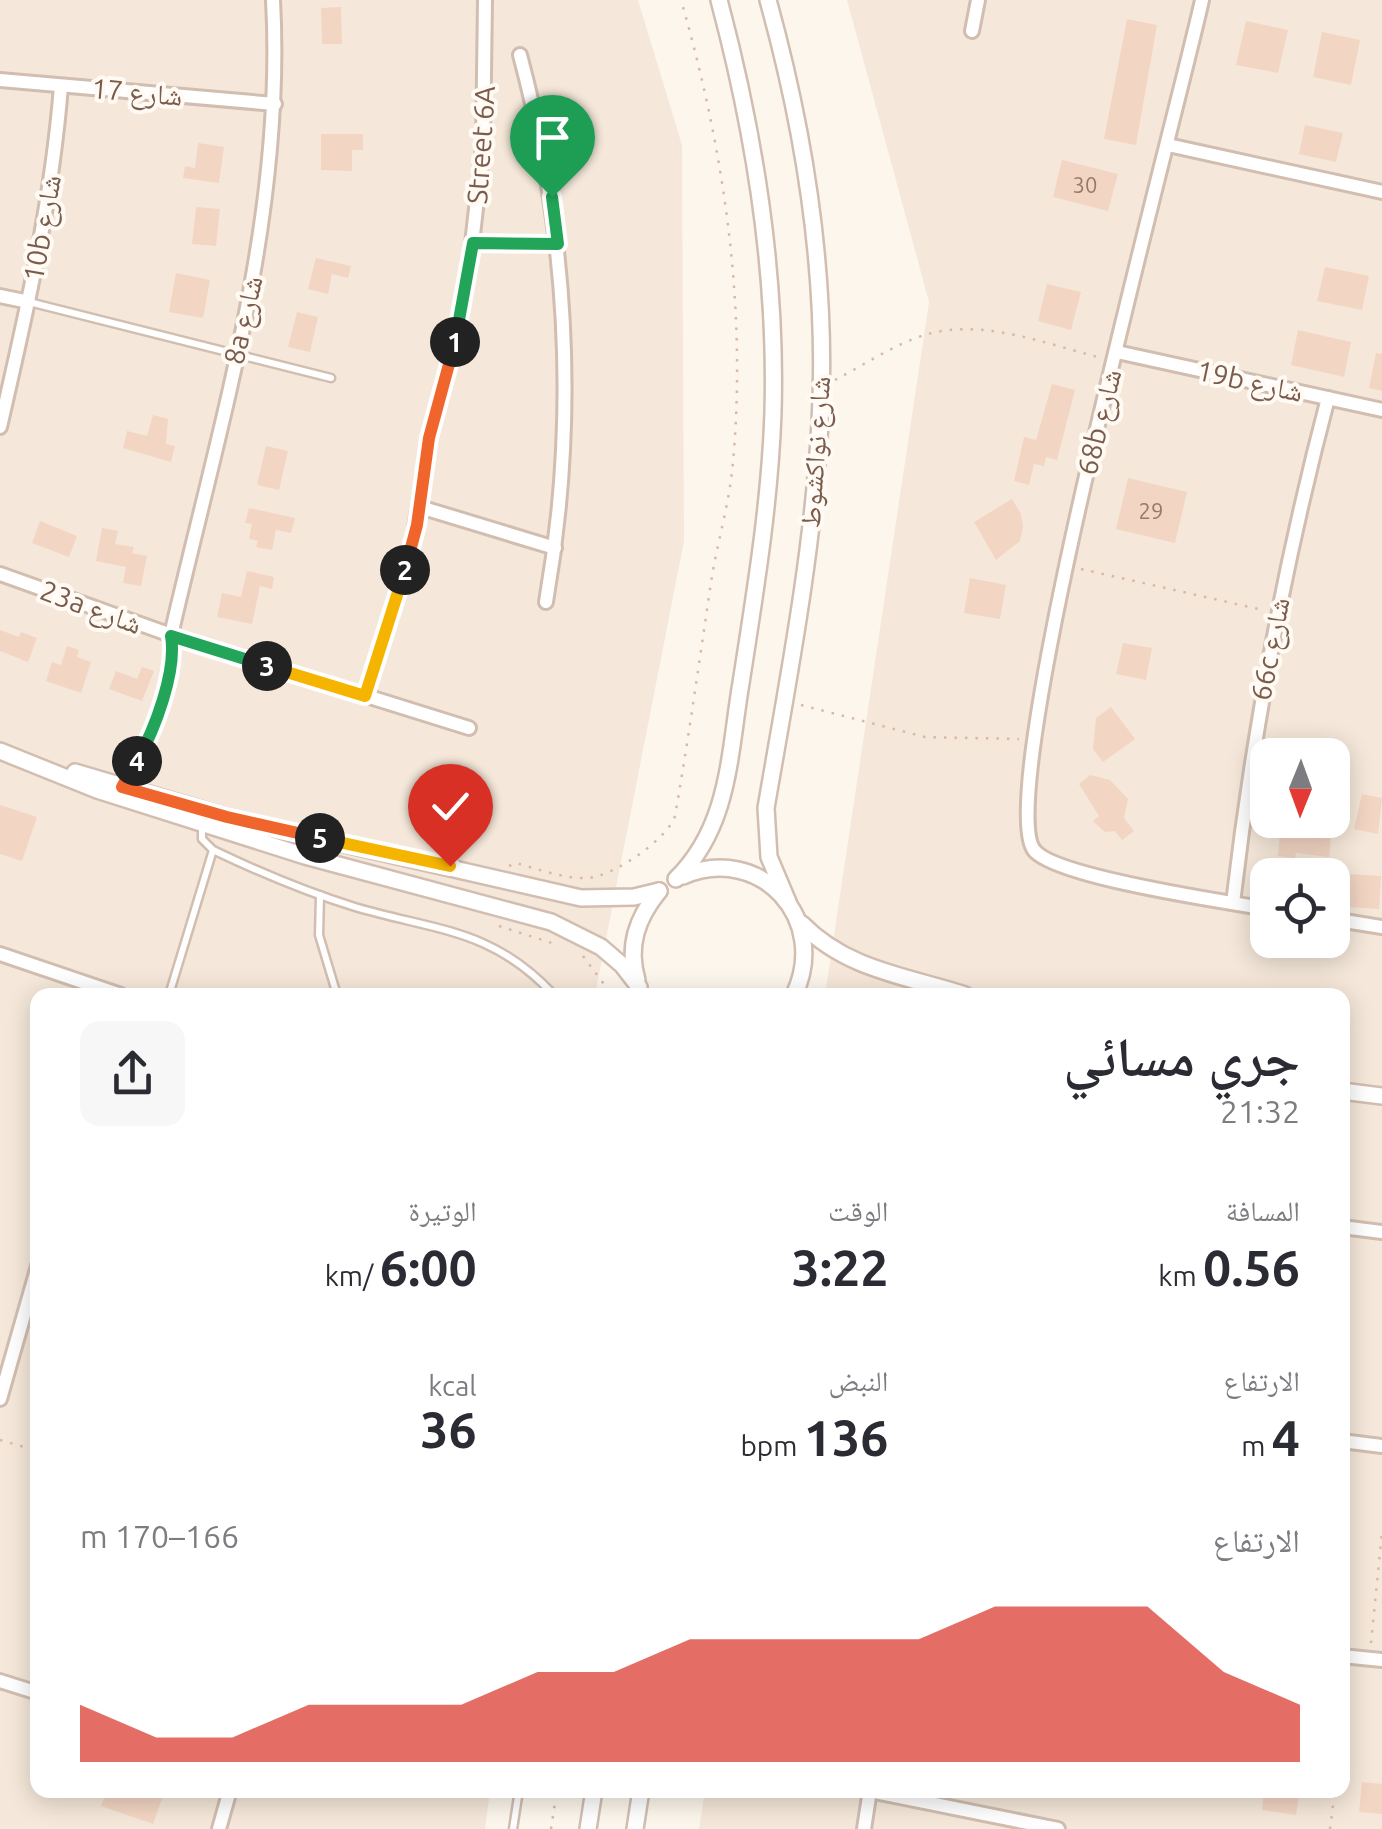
<!DOCTYPE html>
<html lang="ar">
<meta charset="utf-8">
<style>
:root{--surface:#fff;--page:#f7f7f7;--text:#2b2b33;--muted:#7c7c81;--accent:#d93025}
body{margin:0;font-family:Ubuntu,"Noto Naskh Arabic",sans-serif;background:var(--page);color:var(--text);direction:rtl;height:100vh;display:flex;flex-direction:column;font-size:38px;white-space:nowrap}
*{box-sizing:border-box;margin:0}
p{font-size:32px;color:var(--muted)}
.icon{flex:none;width:55px;height:55px;fill:none;stroke:currentColor;stroke-width:2;stroke-linecap:round;stroke-linejoin:round}
.map{position:relative;flex:1;overflow:hidden;direction:ltr}
.drawer{position:absolute;left:30px;top:988px;width:1320px;height:810px;display:flex;flex-direction:column;background:var(--surface);border-radius:20px;box-shadow:0 5px 25px #0003;direction:rtl}
.drawer>*{flex:none}
.needle{width:65px;rotate:181deg}
.fabs{position:absolute;left:1250px;top:738px;display:grid;gap:20px}
.fabs a{display:grid;place-items:center;width:100px;height:100px;border-radius:20px;background:var(--surface);box-shadow:0 5px 25px #0003;font-size:50px}
.pin{position:absolute;display:grid;place-items:center;width:85px;height:85px;color:#fff;margin:-102px -42px;border-radius:50% 50% 50% 0;rotate:-45deg;box-shadow:0 0 10px #0007}
.pin .icon{rotate:45deg}
.km{position:absolute;width:50px;height:50px;margin:-25px;border-radius:50%;background:#222;color:#fff;font-size:28px;line-height:50px;text-align:center}
.round{display:grid;place-items:center;flex:none;width:105px;height:105px;border-radius:20px;background:var(--page)}
.headline{display:flex;align-items:center;justify-content:space-between;height:170px;padding:0 50px}
h1{font-size:55px;font-weight:600;line-height:75px}
.figures{display:grid;grid-template-columns:repeat(3,1fr);gap:15px;height:170px;padding:10px 50px}
.figures div{display:grid;align-content:center}
.figures b{font-size:50px;font-weight:600}
.figures small{font-size:28px;font-weight:400}
.figures p{font-size:28px}
.chart{height:280px;padding:20px 50px}
.chart p{display:flex;justify-content:space-between}
.chart svg{width:100%;height:180px;margin-top:10px;fill:var(--accent);opacity:.7}
.map>svg:first-child{display:block}
</style>
<div class="map">
<svg width="1382" height="1829" viewBox="0 0 1382 1829">
<rect width="100%" height="100%" fill="#fdf6ec"/>
<!-- residential -->
<g fill="#f5e8da" fill-rule="evenodd">
<path d="M0 0H638L682 145 684 541 595 995H38V1790H490L485 1829H0Z"/>
<path d="M847 0H1382V1829H699L705 1790H1342V995H825L929 302ZM1268 755H1332V820H1268ZM1268 875H1332V940H1268Z"/>
</g>
<!-- building -->
<g fill="#f3d5c3">
<path d="M341 7 342 44H322L321 8Z"/>
<path d="M1127 19 1157 25 1136 145 1104 139Z"/>
<path d="M1246 21 1288 30 1278 73 1236 65Z"/>
<path d="M1322 32 1360 40 1351 85 1313 77Z"/>
<path d="M1305 125 1343 133 1336 162 1299 154Z"/>
<path d="M321 134H363V150H352V171L321 170Z"/>
<path d="M198 143 224 147 219 183 183 178 185 166 195 168Z"/>
<path d="M1062 160 1118 174 1108 211 1053 197Z"/>
<path d="M196 207 220 209 216 246 192 244Z"/>
<path d="M316 258 351 266 348 278 332 274 328 294 308 289Z"/>
<path d="M1325 267 1369 276 1362 310 1317 301Z"/>
<path d="M176 273 210 280 203 318 169 312Z"/>
<path d="M1047 284 1081 292 1071 330 1038 321Z"/>
<path d="M297 312 318 317 310 352 288 347Z"/>
<path d="M1298 330 1351 342 1344 377 1291 365Z"/>
<path d="M1376 353 1382 354V391L1369 388Z"/>
<path d="M1052 384 1075 390 1057 460 1046 457 1044 466 1034 464 1029 485 1014 481 1024 437 1036 440Z"/>
<path d="M153 415 168 419 166 444 175 446 171 462 123 448 127 431 147 436Z"/>
<path d="M266 446 288 451 279 490 257 485Z"/>
<path d="M1128 478 1187 492 1175 543 1116 529Z"/>
<path d="M1012 499 1021 514 1023 527 1020 541 996 560 974 522Z"/>
<path d="M249 508 295 518 291 533 276 530 272 550 256 547 258 541 249 539 252 524 245 523Z"/>
<path d="M40 521 77 536 69 557 32 543Z"/>
<path d="M102 528 118 531 115 544 134 547 132 553 147 556 141 586 123 583 126 567 96 561Z"/>
<path d="M247 571 274 577 272 589 260 586 252 624 217 617 222 593 241 597Z"/>
<path d="M970 578 1006 585 1000 619 964 613Z"/>
<path d="M0 630 19 637 21 632 37 638 28 662 0 651Z"/>
<path d="M1123 643 1152 648 1146 680 1116 674Z"/>
<path d="M67 646 79 650 77 657 91 662 81 693 46 681 52 662 61 665Z"/>
<path d="M142 667 154 671 142 701 109 689 116 671 137 679Z"/>
<path d="M1111 707 1135 739 1103 762 1093 749 1096 718Z"/>
<path d="M1090 775 1110 780 1128 799 1124 818 1134 831 1122 840 1115 831 1105 832 1093 821 1099 816 1079 784Z"/>
<path d="M1362 794 1382 798 1378 834 1354 829Z"/>
<path d="M0 805 37 817 22 861 0 854Z"/>
<path d="M1281 820 1332 825 1329 857 1296 853 1295 858 1278 856Z"/>
<path d="M1350 874 1381 876 1379 909 1348 907Z"/>
<path d="M1362 1782 1382 1784V1814L1359 1812Z"/>
<path d="M107 1790H165L153 1824 101 1806Z"/>
<path d="M1264 1790H1300L1296 1815 1262 1810Z"/>
</g>
<g fill="none" stroke-linecap="round" stroke-linejoin="round">
<!-- service casing -->
<g stroke="#d1beb0" stroke-width="11">
<g id="service">
<path d="M29 302 331 378"/>
<path d="M202 826V839L213 850C259 872 306 892 355 907 436 931 492 928 554 995"/>
<path d="M320 895 319 935 337 995"/>
<path d="M169 995 213 850"/>
<path d="M513 1829 519 1790"/>
</g>
</g>
<!-- minor casing -->
<g stroke="#d1beb0" stroke-width="18">
<g id="minor">
<path d="M1202 0C1178 111 991 794 1034 850 1054 877 1227 902 1268 909"/>
<path d="M972 31 978 0"/>
<path d="M520 55C568 235 578 418 546 602"/>
<path d="M0 80 275 104"/>
<path d="M1168 145 1382 192"/>
<path d="M473 243 558 245"/>
<path d="M0 296 29 302"/>
<path d="M1117 352 1382 410"/>
<path d="M0 427C26 314 52 202 61 86"/>
<path d="M420 507 555 548"/>
<path d="M0 574 171 635 469 728"/>
<path d="M171 635C219 426 285 217 273 0"/>
<path d="M365 696 413 542 429 438 452 351 469 270 483 147 485 0"/>
<path d="M1233 903C1253 732 1284 565 1328 398"/>
<path d="M1332 919 1382 927"/>
<path d="M0 954 121 995"/>
<path d="M1342 1227 1382 1232"/>
<path d="M0 1399 38 1266"/>
<path d="M1342 1441 1382 1446"/>
<path d="M1342 1656 1382 1660"/>
<path d="M0 1681 38 1693"/>
<path d="M870 1791 1058 1829"/>
<path d="M219 1829 230 1790"/>
<path d="M864 1829 870 1790"/>
</g>
</g>
<!-- tertiary casing -->
<g stroke="#d1beb0" stroke-width="20">
<g id="tertiary">
<path d="M768 0C806 137 828 280 820 423 813 552 788 680 766 808L769 857 788 902"/>
<path d="M0 751 97 790 305 856 551 922 601 947 622 965 639 987"/>
<path d="M75 772 227 817 581 898 634 897 659 891"/>
<path d="M683 876C761 843 830 920 794 995"/>
<path d="M676 879C730 826 729 754 741 683 755 593 770 503 773 412 777 272 755 135 719 0"/>
<path d="M802 924C847 970 907 976 965 995"/>
<path d="M637 980C627 946 637 918 659 891"/>
<path d="M1342 1091 1382 1096"/>
<path d="M588 1829 594 1790"/>
<path d="M635 1829 641 1790"/>
</g>
</g>
<!-- path -->
<g stroke="#d9b8a5" stroke-width="2.5" stroke-dasharray="2.5 8" stroke-linecap="butt">
<path d="M835 380C864 365 896 343 928 334 984 319 1043 343 1098 357"/>
<path d="M1081 569 1263 610"/>
<path d="M801 705 925 737 1019 739"/>
<path d="M130 773 148 741 174 655 173 650"/>
<path d="M509 866 516 863C538 869 564 879 587 878 612 877 667 840 675 816 689 736 700 656 712 576 718 541 728 507 732 472 748 314 725 152 681 0"/>
<path d="M499 926 558 945"/>
<path d="M583 956 612 995"/>
<path d="M0 1440 38 1451"/>
<path d="M1371 1643 1382 1532"/>
<path d="M1342 1717 1348 1669"/>
<path d="M551 1829 557 1790"/>
<path d="M1330 1829 1335 1790"/>
</g>
<!-- service -->
<use href="#service" stroke="#fff" stroke-width="6"/>
<!-- minor -->
<use href="#minor" stroke="#fff" stroke-width="12"/>
<!-- tertiary -->
<use href="#tertiary" stroke="#fff" stroke-width="15"/>
</g>
<g fill="none" stroke-linecap="round" stroke-linejoin="round">
<!-- split-1 casing -->
<g stroke="#fff" stroke-width="20">
<path id="split-1" d="M455 342 473 243 558 244 552 197"/>
</g>
<!-- split-2 casing -->
<g stroke="#fff" stroke-width="20">
<path id="split-2" d="M405 570 417 525 429 438 455 342"/>
</g>
<!-- split-3 casing -->
<g stroke="#fff" stroke-width="20">
<path id="split-3" d="M267 666 365 696 405 570"/>
</g>
<!-- split-4 casing -->
<g stroke="#fff" stroke-width="20">
<path id="split-4" d="M137 761C155 729 177 671 171 636L267 666"/>
</g>
<!-- split-5 casing -->
<g stroke="#fff" stroke-width="20">
<path id="split-5" d="M137 761 122 787 227 817 320 838"/>
</g>
<!-- split-6 casing -->
<g stroke="#fff" stroke-width="20">
<path id="split-6" d="M320 838 450 866"/>
</g>
<!-- split-1 -->
<use href="#split-1" stroke="#22a559" stroke-width="12"/>
<!-- split-2 -->
<use href="#split-2" stroke="#f0652b" stroke-width="12"/>
<!-- split-3 -->
<use href="#split-3" stroke="#f5b400" stroke-width="12"/>
<!-- split-4 -->
<use href="#split-4" stroke="#22a559" stroke-width="12"/>
<!-- split-5 -->
<use href="#split-5" stroke="#f0652b" stroke-width="12"/>
<!-- split-6 -->
<use href="#split-6" stroke="#f5b400" stroke-width="12"/>
</g>
<g text-anchor="middle" stroke-width="8" stroke-linejoin="round" paint-order="stroke">
<!-- number labels -->
<g font-size="22" fill="#987a6a">
<text x="1085" y="193">30</text>
<text x="1151" y="519">29</text>
</g>
<!-- street labels -->
<g font-size="28" fill="#7a5c4d" stroke="#fffaf3">
<text transform="translate(137 92) rotate(5)" y="10">شارع 17</text>
<text transform="translate(481 145) rotate(-86)" y="10">Street 6A</text>
<text transform="translate(42 228) rotate(-80)" y="10">10b شارع</text>
<text transform="translate(243 320) rotate(-77)" y="10">8a شارع</text>
<text transform="translate(1250 381) rotate(12)" y="10">19b شارع</text>
<text transform="translate(1099 422) rotate(-76)" y="10">68b شارع</text>
<text transform="translate(815 452) rotate(-86)" y="10">شارع نواكشوط</text>
<text transform="translate(91 607) rotate(20)" y="10">23a شارع</text>
<text transform="translate(1270 649) rotate(-79)" y="10">66c شارع</text>
</g>
</g>
</svg>
<div class="fabs">
<a><svg class="needle" viewBox="-14 -14 28 28"><path d="M0-13l5 13h-10z" fill="#e53935"/><path d="M0 13l5-13h-10z" fill="#7c7c81"/></svg></a>
<a><svg class="icon" aria-label="locate" viewBox="0 0 24 24"><circle cx="12" cy="12" r="6"/><path d="M12 2v4M12 18v4M2 12h4M18 12h4"/></svg></a>
</div>
<div class="pin" style="left:552px;top:197px;background:#1e9e55"><svg class="icon" aria-label="arrive" viewBox="0 0 24 24"><path d="M6 21V4h12l-3 4 3 4H6"/></svg></div>
<div class="pin" style="left:450px;top:866px;background:#d93025"><svg class="icon" aria-label="check" viewBox="0 0 24 24"><path d="M5 12l5 5 9-10"/></svg></div>
<b class="km" style="left:455px;top:342px">1</b>
<b class="km" style="left:405px;top:570px">2</b>
<b class="km" style="left:267px;top:666px">3</b>
<b class="km" style="left:137px;top:761px">4</b>
<b class="km" style="left:320px;top:838px">5</b>
<section class="drawer">
<div class="headline"><div><h1>جري مسائي</h1><p>21:32</p></div><a class="round"><svg class="icon" aria-label="share" viewBox="0 0 24 24"><path d="M12 15V3M7 8l5-5 5 5M5 13v7h14v-7"/></svg></a></div>
<div class="figures">
<div><p>المسافة</p><b>0.56<small> km</small></b></div>
<div><p>الوقت</p><b>3:22</b></div>
<div><p>الوتيرة</p><b>6:00<small> /km</small></b></div>
</div>
<div class="figures">
<div><p>الارتفاع</p><b>4<small> m</small></b></div>
<div><p>النبض</p><b>136<small> bpm</small></b></div>
<div><p>kcal</p><b>36</b></div>
</div>
<div class="chart"><p><span>الارتفاع</span>166–170 m</p>
<svg viewBox="0 0 160 44" preserveAspectRatio="none"><path d="M0 44V30L10 38L20 38L30 30L40 30L50 30L60 22L70 22L80 14L90 14L100 14L110 14L120 6L130 6L140 6L150 22L160 30V44z"/></svg>
</div>
</section>
</div>
